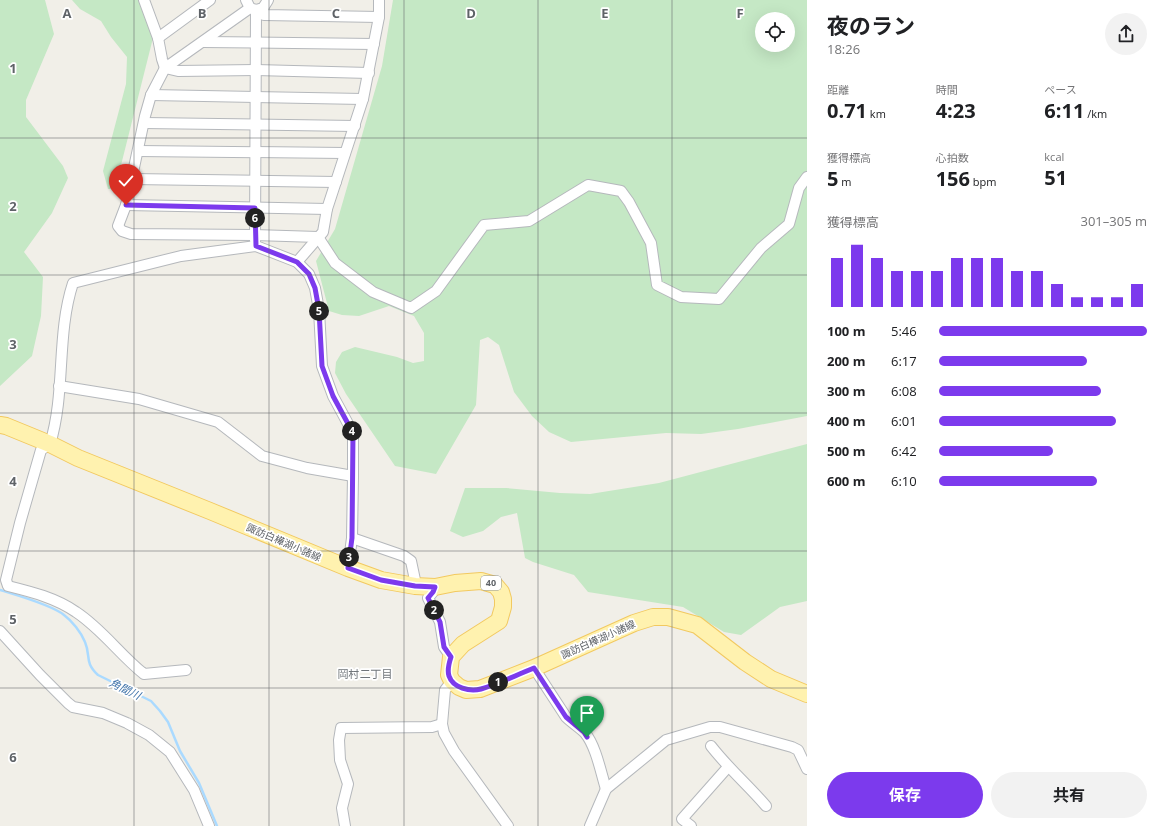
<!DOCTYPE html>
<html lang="ja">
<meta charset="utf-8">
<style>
:root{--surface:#fff;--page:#f2f2f2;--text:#202124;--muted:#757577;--accent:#7c3aed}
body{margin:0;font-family:"Open Sans","Noto Sans JP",sans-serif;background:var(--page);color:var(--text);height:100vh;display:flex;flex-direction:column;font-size:15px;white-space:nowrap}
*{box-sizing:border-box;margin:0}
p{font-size:13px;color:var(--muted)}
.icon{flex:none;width:22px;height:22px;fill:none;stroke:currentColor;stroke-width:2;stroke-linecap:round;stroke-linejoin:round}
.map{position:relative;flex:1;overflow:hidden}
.details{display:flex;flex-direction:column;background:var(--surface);width:360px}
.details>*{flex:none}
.controls{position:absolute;left:755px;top:12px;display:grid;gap:8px}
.controls a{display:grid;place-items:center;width:40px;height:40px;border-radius:50%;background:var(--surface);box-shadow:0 4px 16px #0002;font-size:20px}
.pin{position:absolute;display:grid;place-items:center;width:34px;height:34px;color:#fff;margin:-41px -17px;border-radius:50% 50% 50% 0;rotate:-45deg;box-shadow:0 0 4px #0007}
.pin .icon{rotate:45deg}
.km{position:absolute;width:20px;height:20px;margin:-10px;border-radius:50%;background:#222;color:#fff;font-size:11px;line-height:20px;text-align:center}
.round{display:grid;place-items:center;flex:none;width:42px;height:42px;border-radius:21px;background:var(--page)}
.headline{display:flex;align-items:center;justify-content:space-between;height:68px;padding:0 20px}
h1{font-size:22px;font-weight:700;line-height:30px}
.stats{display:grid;grid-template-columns:repeat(3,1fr);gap:6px;height:68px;padding:4px 20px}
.stats div{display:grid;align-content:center}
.stats b{font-size:20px;font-weight:700}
.stats small{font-size:11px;font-weight:400}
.stats p{font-size:11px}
.chart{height:112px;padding:8px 20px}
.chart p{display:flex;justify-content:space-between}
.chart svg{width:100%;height:72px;margin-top:4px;stroke:var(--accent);stroke-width:6}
.action{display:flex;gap:8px;margin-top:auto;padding:8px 20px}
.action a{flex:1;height:46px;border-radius:24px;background:var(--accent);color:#fff;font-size:16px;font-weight:700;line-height:46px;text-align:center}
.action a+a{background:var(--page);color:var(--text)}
ul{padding:0 20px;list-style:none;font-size:13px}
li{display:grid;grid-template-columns:64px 48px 1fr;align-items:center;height:30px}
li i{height:10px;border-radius:5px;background:var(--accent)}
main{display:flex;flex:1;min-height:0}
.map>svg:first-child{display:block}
</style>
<main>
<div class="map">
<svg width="807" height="826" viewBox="0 0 807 826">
<rect width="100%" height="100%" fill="#f1efe8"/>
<!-- green -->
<g fill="#c5e8c5" fill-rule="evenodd">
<path d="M0 0H45L54 34 26 100V117L63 166 68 178 52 213 24 252 43 277 41 316 32 356 0 386Z"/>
<path d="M72 0H147L153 38 115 189H108L103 171 126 84 127 57 111 37 101 21 80 9Z"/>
<path d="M393 0H807V416L738 429 701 434 666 433 571 442 549 432 532 416 514 392 499 345 488 337 480 340 476 405 436 474 395 466 346 394 335 373 336 362 342 352 355 347 397 357 413 363 424 361V333L414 316 389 306 359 316 342 315 329 311 316 261 335 229 382 66ZM762 19H788V45H762Z"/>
<path d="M807 444V601L780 607 741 635 724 632 683 607 588 592 574 575 533 562 525 558 517 513 501 517 483 531 463 537 450 531 465 488H506L560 493 590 494 659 483Z"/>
</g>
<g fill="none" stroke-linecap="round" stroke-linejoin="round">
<!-- stream -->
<path stroke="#aadaff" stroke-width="2.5" d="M0 590C16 595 52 605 64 615 72 621 81 632 85 642 91 656 84 662 98 675L151 701 160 711 168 722 180 751 199 783 217 826"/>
<!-- street casing -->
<g stroke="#b5b8bc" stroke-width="12">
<g id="street">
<path d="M144 0 158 38 162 59 165 68"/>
<path d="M246 0 250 8 256 10 263 8 268 0"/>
<path d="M250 8 165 68 151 95 145 116 126 205 118 226 122 231 131 234 254 235 318 237 335 263 373 292 411 308 436 291 484 225 529 221 588 185 621 191 629 202 651 243 657 285 681 297 719 299 761 248 789 224 799 188 807 177"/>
<path d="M263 8 264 15 379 17"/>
<path d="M158 38 210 0"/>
<path d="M203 42 374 44"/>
<path d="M165 68 178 71 256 70 369 73"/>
<path d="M151 95 363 99"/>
<path d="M144 123 355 126"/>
<path d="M138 151 345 153"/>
<path d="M132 179 336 182"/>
<path d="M126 205 327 209"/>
<path d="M255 240 256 10"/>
<path d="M297 262 323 232 327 209 363 99 379 17V0"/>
<path d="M59 386 139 399 218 422 262 456 307 468 353 476"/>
<path d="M352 538 404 556 411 561 415 580"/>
<path d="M435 587 433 592 428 598 440 622 444 647 451 657"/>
<path d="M0 631 40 675 68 703 73 707 103 713 127 723 149 735 170 752 194 790 209 826"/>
<path d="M534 668 566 717C572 723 579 727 585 733 596 746 601 773 606 789"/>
<path d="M186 670 144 674C120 655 102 629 76 612 56 598 32 592 8 586L6 580 20 523 41 450 50 444C66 392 56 335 73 283L181 256 256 246 297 262 309 274 315 288 319 310 322 366 333 396 353 433V476L352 538 348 568"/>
<path d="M452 681 445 690 442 724 444 733 454 751 508 826"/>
<path d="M711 746C728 768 748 785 766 806"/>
<path d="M345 826 342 808 348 784 340 760 339 740 341 728 432 727 442 724"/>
<path d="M590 826 606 789 666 740 710 727H720L792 747 798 750 807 769"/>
<path d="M691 826 682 819 728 767"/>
</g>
</g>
<!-- primary casing -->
<g stroke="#f2c960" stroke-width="18">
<path id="primary" d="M0 425 6 426 50 444 78 458 210 511 348 568 381 580 415 586 435 587 455 583 481 581 495 585 501 592 503 599V607L499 621 463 644 451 657 449 675 452 681 459 687 466 690 480 689 534 668 634 623 653 617H668L697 625 745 662 771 679 807 694"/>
</g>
<!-- street -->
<use href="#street" stroke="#fff" stroke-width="10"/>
<!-- primary -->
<use href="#primary" stroke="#fff2af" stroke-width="16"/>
</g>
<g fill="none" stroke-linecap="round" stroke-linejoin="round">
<!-- route casing -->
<g stroke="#fff" stroke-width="8">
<path id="route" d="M126 205 255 208 256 246 297 262 309 274 315 288 319 310 322 366 333 396 353 433 352 538 348 568 381 580 415 586 435 587 433 592 428 598 440 622 444 647 451 657C449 663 447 670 449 676 453 688 470 692 481 689 499 684 516 675 534 668L566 717 584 732 587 737"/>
</g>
<!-- route -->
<use href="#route" stroke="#7c3aed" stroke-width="5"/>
</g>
<!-- grid -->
<path fill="none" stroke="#5f6368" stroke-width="1" stroke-opacity="0.55" d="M134 0V826M269 0V826M404 0V826M538 0V826M672 0V826M0 138H807M0 275H807M0 413H807M0 551H807M0 688H807"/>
<g text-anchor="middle" stroke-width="3.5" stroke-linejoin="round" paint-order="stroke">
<!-- shield labels -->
<rect fill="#fff" stroke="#8f9295" stroke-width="1" x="481" y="576" width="20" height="14" rx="3"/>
<g font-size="9" font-weight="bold" fill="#5f6368">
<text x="491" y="586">40</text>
</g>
<!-- street labels -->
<g font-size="10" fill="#5f6368" stroke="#fff">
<text transform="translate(284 542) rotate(23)" y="4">諏訪白樺湖小諸線</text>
<text transform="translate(598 639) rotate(-24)" y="4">諏訪白樺湖小諸線</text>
</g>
<!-- neighbourhood labels -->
<g font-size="11" fill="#70757a" stroke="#fff">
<text x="365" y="678">岡村二丁目</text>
</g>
<!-- water labels -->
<g font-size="11" font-style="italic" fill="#4174aa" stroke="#fff">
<text transform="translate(125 689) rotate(26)" y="4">角間川</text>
</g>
</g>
<g font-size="13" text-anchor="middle" font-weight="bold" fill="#5f6368" stroke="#fff" stroke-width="3.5" stroke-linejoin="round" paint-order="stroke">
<text x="67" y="18">A</text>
<text x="202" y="18">B</text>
<text x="336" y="18">C</text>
<text x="471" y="18">D</text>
<text x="605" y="18">E</text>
<text x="740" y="18">F</text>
<text x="13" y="73">1</text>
<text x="13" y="211">2</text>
<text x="13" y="349">3</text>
<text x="13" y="486">4</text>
<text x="13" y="624">5</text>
<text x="13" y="762">6</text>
</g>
</svg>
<div class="controls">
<a><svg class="icon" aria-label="locate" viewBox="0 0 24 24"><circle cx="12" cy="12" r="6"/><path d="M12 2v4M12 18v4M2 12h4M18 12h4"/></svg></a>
</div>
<div class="pin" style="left:587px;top:737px;background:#1e9e55"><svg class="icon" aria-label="arrive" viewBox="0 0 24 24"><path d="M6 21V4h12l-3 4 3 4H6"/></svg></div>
<div class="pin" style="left:126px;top:205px;background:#d93025"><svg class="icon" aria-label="check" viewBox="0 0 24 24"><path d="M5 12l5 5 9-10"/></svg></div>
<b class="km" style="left:498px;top:682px">1</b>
<b class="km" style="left:434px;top:610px">2</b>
<b class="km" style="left:349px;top:557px">3</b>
<b class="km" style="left:352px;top:431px">4</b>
<b class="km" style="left:319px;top:311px">5</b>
<b class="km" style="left:255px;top:218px">6</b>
</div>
<section class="details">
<div class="headline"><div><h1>夜のラン</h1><p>18:26</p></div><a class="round"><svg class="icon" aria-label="share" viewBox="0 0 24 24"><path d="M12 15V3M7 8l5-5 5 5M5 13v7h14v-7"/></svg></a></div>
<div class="stats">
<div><p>距離</p><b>0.71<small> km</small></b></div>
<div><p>時間</p><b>4:23</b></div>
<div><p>ペース</p><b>6:11<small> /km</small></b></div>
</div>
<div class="stats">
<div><p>獲得標高</p><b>5<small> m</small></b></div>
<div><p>心拍数</p><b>156<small> bpm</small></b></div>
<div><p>kcal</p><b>51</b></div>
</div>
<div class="chart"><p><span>獲得標高</span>301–305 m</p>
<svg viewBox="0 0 160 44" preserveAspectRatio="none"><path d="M5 44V14M15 44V6M25 44V14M35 44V22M45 44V22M55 44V22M65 44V14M75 44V14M85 44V14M95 44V22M105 44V22M115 44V30M125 44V38M135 44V38M145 44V38M155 44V30"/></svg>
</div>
<ul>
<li><b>100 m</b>5:46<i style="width:100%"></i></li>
<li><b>200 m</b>6:17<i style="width:71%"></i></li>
<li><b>300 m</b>6:08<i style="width:78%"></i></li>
<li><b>400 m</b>6:01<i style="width:85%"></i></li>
<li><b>500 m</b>6:42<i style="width:55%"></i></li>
<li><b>600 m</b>6:10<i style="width:76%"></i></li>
</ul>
<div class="action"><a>保存</a><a>共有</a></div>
</section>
</main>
